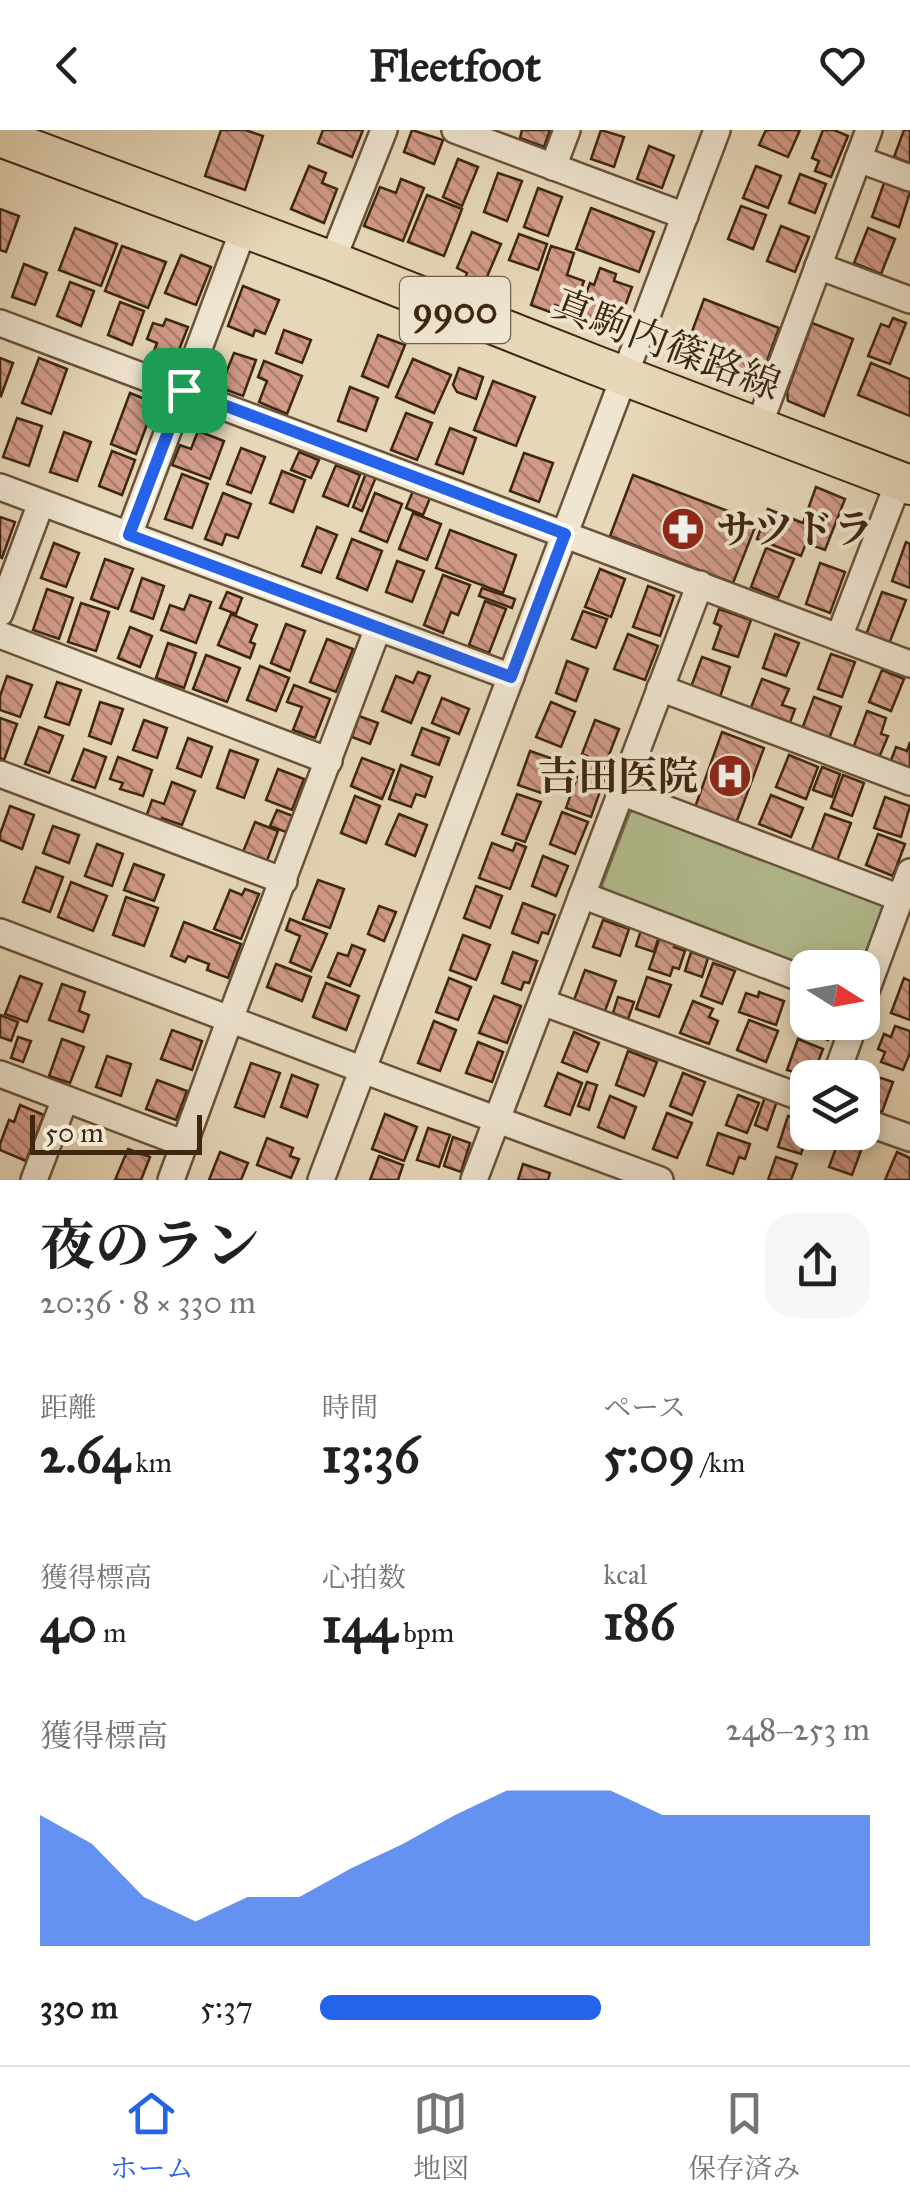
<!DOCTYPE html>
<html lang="ja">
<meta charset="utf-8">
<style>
:root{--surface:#fff;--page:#f6f6f6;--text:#202124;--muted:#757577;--line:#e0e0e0;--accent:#2563eb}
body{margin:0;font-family:"IM FELL Great Primer","Noto Serif JP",serif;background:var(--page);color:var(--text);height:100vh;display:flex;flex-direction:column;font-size:38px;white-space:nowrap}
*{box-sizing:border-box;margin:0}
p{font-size:32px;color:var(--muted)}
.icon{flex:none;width:55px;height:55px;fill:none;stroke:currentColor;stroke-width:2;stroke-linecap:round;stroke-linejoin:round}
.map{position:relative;height:1050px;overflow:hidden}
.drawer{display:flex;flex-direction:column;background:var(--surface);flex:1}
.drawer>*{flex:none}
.needle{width:65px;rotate:101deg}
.controls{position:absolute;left:790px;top:820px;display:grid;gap:20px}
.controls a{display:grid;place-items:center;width:90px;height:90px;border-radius:20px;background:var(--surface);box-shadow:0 5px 15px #0003;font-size:50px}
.scale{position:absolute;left:30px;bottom:25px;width:172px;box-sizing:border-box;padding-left:10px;border:5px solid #3e260f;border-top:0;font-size:28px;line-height:35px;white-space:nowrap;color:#3e260f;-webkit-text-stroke:8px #efe5d1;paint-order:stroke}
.pin{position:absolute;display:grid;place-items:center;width:85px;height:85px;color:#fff;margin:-42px;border-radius:20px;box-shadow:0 5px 15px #0006}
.round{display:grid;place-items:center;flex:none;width:105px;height:105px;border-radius:30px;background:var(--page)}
.summary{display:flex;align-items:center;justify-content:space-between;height:170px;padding:0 40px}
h1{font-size:55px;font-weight:700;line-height:75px}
.metrics{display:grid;grid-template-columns:repeat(3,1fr);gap:15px;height:170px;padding:10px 40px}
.metrics div{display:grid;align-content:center}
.metrics b{font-size:50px;font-weight:700}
.metrics small{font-size:28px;font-weight:400}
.metrics p{font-size:28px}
.chart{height:280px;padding:20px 40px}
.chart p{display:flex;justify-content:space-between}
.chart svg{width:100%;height:180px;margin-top:10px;fill:var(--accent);opacity:.7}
ul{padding:0 40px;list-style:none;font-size:32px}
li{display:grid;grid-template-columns:160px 120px 1fr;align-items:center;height:75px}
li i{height:25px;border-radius:12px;background:var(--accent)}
header{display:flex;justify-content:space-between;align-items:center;height:130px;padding:0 40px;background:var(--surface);font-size:45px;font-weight:700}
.menu{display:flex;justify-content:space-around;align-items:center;height:140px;border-top:2px solid var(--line);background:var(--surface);font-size:28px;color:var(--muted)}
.menu a{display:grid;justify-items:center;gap:5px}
.menu .selected{color:var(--accent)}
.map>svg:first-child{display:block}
</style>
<header><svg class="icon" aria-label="back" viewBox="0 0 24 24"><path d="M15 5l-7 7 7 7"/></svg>Fleetfoot<svg class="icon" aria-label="heart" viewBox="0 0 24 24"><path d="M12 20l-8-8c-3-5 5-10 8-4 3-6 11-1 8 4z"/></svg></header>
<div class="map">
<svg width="910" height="1050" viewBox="0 0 910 1050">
<defs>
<pattern id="building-back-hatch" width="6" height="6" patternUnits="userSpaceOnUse" patternTransform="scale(2.5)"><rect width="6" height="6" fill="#d19a88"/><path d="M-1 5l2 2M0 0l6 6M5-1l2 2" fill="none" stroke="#ab7d6e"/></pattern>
</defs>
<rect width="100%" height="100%" fill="#e6d7b8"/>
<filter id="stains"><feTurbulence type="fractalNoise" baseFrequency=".002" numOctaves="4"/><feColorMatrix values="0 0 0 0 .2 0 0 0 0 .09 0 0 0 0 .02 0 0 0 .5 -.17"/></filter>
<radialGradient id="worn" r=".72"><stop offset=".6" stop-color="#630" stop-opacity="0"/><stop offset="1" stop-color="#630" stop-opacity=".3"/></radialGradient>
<!-- green -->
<path fill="#b3be90" stroke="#787250" stroke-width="2.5" d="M638 679 884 773 886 778 862 838 808 837 605 763 602 755 630 682Z"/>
<!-- building -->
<g fill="url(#building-back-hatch)" stroke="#3e260f" stroke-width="2.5">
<path d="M221 0H245L263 6 245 60 205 46Z"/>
<path d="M323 0H363L352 27 318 13Z"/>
<path d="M412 0 443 10 434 34 404 22Z"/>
<path d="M522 0H550L544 17 520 8Z"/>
<path d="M601 0 624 7 614 37 591 29Z"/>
<path d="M766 0H800L788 27 759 15Z"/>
<path d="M823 0H834L848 6 831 47 815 41 819 31 812 28Z"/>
<path d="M904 0H910V33L894 27Z"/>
<path d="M649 16 674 26 662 58 637 49Z"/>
<path d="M458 29 478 37 462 76 443 67Z"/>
<path d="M309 36 326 43 322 53 337 59 324 93 291 79Z"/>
<path d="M756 36 781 46 768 78 743 68Z"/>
<path d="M498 43 522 51 507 91 484 82Z"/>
<path d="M800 44 826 54 815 83 789 73Z"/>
<path d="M401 49 424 58 403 111 364 96 380 57 396 63Z"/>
<path d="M884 53 910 62 899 97 872 87Z"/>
<path d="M538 58 562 67 548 106 524 97Z"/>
<path d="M427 65 462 79 444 126 408 112Z"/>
<path d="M741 76 766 85 753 119 728 109Z"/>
<path d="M591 78 654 102 639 142 576 119Z"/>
<path d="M0 79 19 86 6 122 0 120Z"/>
<path d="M781 96 809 107 795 142 767 131Z"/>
<path d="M75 98 117 114 101 156 59 140Z"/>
<path d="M868 98 895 109 881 144 854 133Z"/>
<path d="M472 102 501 114 483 156 465 148 467 143 457 138Z"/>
<path d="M519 104 547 114 538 140 509 130Z"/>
<path d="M122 116 166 132 148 178 105 161Z"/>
<path d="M551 116 574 123 567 145 584 151 577 171 568 168 565 179 555 175 553 183 531 175Z"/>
<path d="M181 125 211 137 196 175 165 163Z"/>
<path d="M24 134 47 143 35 175 12 167Z"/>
<path d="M600 138 616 144 614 151 632 157 617 198 605 194 602 201 576 191 590 153 594 155Z"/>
<path d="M70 152 94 161 81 196 57 186Z"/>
<path d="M243 156 279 170 265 204 255 200 253 206 228 196Z"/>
<path d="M704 169 779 198 760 250 721 235 723 229 687 215Z"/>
<path d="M120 172 144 181 132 215 108 205Z"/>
<path d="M893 188 906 193 890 234 868 226 881 194 889 197Z"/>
<path d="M166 189 188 197 173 235 152 226 157 213 147 209 153 193 163 196Z"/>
<path d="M812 193 853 209 824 286 788 271 787 262Z"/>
<path d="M284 200 311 210 302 233 276 223Z"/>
<path d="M378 205 405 215 388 257 362 246Z"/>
<path d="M234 223 256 230 243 266 210 254 215 239 226 243Z"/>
<path d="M0 228 13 233 1 266 0 265Z"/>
<path d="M39 228 67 239 51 284 22 273Z"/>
<path d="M413 229 451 245 434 283 396 267Z"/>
<path d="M264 231 302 246 287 284 259 272 267 251 258 247Z"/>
<path d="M871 233 910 249V286L858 265Z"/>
<path d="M459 238 483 247 476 269 457 262 453 255Z"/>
<path d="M493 251 535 267 516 316 474 300Z"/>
<path d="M350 257 378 268 366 301 338 291Z"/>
<path d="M130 263 155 273 136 324 111 314Z"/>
<path d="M406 283 432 293 417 330 391 320Z"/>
<path d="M17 288 42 296 29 336 3 327Z"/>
<path d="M450 298 476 308 463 344 436 334Z"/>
<path d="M198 301 224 311 210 349 172 335 180 315 191 319Z"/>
<path d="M64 302 91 312 77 351 50 342Z"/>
<path d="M241 318 265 327 251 363 227 354Z"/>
<path d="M112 321 135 330 122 365 99 356Z"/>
<path d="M299 322 319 330 311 348 291 340Z"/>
<path d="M524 323 553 333 539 372 510 361Z"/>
<path d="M336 335 360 345 348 376 323 366Z"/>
<path d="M282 341 305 350 293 382 270 373Z"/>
<path d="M366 343 376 347 362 381 353 377Z"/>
<path d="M182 344 208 354 192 398 165 389Z"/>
<path d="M633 345 757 392 733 453 610 406Z"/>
<path d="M816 357 845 369 825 420 806 413 801 426 757 409 768 379 803 393Z"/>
<path d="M413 361 430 368 423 385 406 378Z"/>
<path d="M223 363 251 374 238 408 226 404 222 415 205 409Z"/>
<path d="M375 363 402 374 387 412 360 401Z"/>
<path d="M413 383 441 394 427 430 399 419Z"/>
<path d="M0 387 15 392 2 428 0 427Z"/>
<path d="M317 397 337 405 321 443 302 436Z"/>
<path d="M450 400 516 425 503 463 436 438Z"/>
<path d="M352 409 382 421 367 460 337 448Z"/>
<path d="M906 412 910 414V458L892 451Z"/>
<path d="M54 413 79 423 66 457 41 448Z"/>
<path d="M766 418 794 429 778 468 751 457Z"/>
<path d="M105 429 133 439 118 479 91 469Z"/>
<path d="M397 431 424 441 412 472 386 462Z"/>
<path d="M820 433 845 442 830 483 806 474Z"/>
<path d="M600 439 625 449 611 487 585 477Z"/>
<path d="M443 445 470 455 458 485 451 482 443 503 424 495Z"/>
<path d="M142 448 164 456 153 489 131 481Z"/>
<path d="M648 456 674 466 660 506 633 497Z"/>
<path d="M482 458 515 469 512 478 479 466Z"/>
<path d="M47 459 73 468 59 509 33 500Z"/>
<path d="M227 462 242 468 236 484 220 478Z"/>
<path d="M882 462 906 470 889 514 866 505Z"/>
<path d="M190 465 211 472 196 513 161 500 170 475 184 480Z"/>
<path d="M485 471 506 479 489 523 469 515Z"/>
<path d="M81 473 109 482 96 521 68 512Z"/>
<path d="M719 479 751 490 738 527 713 519 721 496 714 493Z"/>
<path d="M583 481 607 489 596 518 572 509Z"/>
<path d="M231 484 257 495 250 512 255 514 250 528 218 515Z"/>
<path d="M286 494 305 501 290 541 271 533Z"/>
<path d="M130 497 152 506 140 537 118 528Z"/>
<path d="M628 504 658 516 645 550 614 539Z"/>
<path d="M775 504 799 513 786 546 763 538Z"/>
<path d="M327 509 353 519 336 562 310 552Z"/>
<path d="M168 513 196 523 184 558 156 548Z"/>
<path d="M831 524 855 532 842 567 818 559Z"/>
<path d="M206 525 240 538 227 572 193 559Z"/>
<path d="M702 527 730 537 720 567 691 557Z"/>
<path d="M567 531 588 539 576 571 556 563Z"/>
<path d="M260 536 289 548 276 581 247 570Z"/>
<path d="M882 540 904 549 891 581 869 572Z"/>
<path d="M418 542 430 546 411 593 382 581 396 546 413 553Z"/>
<path d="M7 546 32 555 20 587 0 580V566Z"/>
<path d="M762 549 789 559 782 575 795 579 789 595 750 580Z"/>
<path d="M57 552 81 560 69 595 45 587Z"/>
<path d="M294 555 330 569 315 608 293 600 302 577 287 572Z"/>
<path d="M814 567 841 577 829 609 802 599Z"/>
<path d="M442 568 469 579 459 604 432 593Z"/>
<path d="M100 572 123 579 111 614 89 606Z"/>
<path d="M551 572 575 582 561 617 536 607Z"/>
<path d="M867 581 886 588 881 604 888 606 878 630 852 621Z"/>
<path d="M359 586 378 593 370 614 352 607Z"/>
<path d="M0 588 17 594 4 630 0 628Z"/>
<path d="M144 590 167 598 157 628 133 620Z"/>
<path d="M595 590 619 599 602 643 583 635 587 626 582 624Z"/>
<path d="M39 597 63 606 49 643 25 634Z"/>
<path d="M422 598 449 608 439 635 412 625Z"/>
<path d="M722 602 764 618 735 696 694 680Z"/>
<path d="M188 608 212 617 201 647 177 638Z"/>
<path d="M910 612V640L890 633 896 617 907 621Z"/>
<path d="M84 619 106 627 95 658 72 650Z"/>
<path d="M230 620 258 630 244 668 217 658Z"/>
<path d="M530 621 559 631 547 665 518 655Z"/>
<path d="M789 625 818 637 806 669 776 657Z"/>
<path d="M118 627 152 640 143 666 120 659 123 653 110 649Z"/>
<path d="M362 628 394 640 382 669 351 656Z"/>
<path d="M401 635 432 647 425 667 416 664 411 677 389 669Z"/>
<path d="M822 637 840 644 832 667 813 660Z"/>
<path d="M278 639 304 649 292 680 266 670Z"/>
<path d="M579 641 604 650 591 687 566 678Z"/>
<path d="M843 645 864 653 852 686 831 678Z"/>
<path d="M172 652 195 661 182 695 162 688 160 695 145 690 152 670 164 674Z"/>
<path d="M517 664 541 672 525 712 502 704Z"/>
<path d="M771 665 803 678 791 707 759 694Z"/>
<path d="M355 666 380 676 366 713 341 703Z"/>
<path d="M885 667 910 676 901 707 874 698Z"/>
<path d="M10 676 34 685 22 719 0 710V704Z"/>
<path d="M277 680 293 686 286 702 270 696Z"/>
<path d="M562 682 588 692 575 724 550 714Z"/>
<path d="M399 684 427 695 415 726 386 714Z"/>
<path d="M825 684 851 693 837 731 811 722Z"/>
<path d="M255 692 278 701 265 736 241 727Z"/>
<path d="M53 696 79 705 69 733 43 723Z"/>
<path d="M878 704 905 714 893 746 866 735Z"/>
<path d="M492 713 513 721 516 713 526 717 510 759 479 748Z"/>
<path d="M97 714 123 724 112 756 85 746Z"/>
<path d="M543 726 568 736 556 766 532 756Z"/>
<path d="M134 734 164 745 154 771 124 760Z"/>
<path d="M36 737 63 747 50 782 23 772Z"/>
<path d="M318 750 344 759 330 798 303 789Z"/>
<path d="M71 752 107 766 93 801 58 787Z"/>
<path d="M476 756 502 766 490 798 464 788Z"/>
<path d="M245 759 259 764 241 809 214 799 230 760 242 765Z"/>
<path d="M126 767 158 778 144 816 113 805Z"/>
<path d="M523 773 555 785 548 804 542 802 538 813 512 803Z"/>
<path d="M379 776 396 782 384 811 368 804Z"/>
<path d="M290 789 327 804 311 841 290 832 300 806 286 800Z"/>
<path d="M603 790 629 799 620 826 593 817Z"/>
<path d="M184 792 241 814 228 848 207 840 209 834 188 826 185 832 171 826Z"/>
<path d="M641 800 659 806 654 822 636 816Z"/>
<path d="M661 804 677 810 674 817 685 821 679 839 673 837 670 846 649 839Z"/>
<path d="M463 805 490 815 476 850 450 840Z"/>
<path d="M352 815 365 820 350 856 328 847 338 823 348 826Z"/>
<path d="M513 822 537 831 529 853 524 852 521 860 502 853Z"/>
<path d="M691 822 708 828 702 847 685 841Z"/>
<path d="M713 833 735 841 722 874 701 866Z"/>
<path d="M276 834 311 847 302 871 267 857Z"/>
<path d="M585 840 616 851 605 881 574 870Z"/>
<path d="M20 846 42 854 27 892 5 884Z"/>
<path d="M647 847 671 855 659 887 636 879Z"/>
<path d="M449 848 471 857 458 890 436 882Z"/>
<path d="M904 848 910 851V890L891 883Z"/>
<path d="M326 853 359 866 346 900 313 887Z"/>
<path d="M62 854 85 862 79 881 89 885 83 902 49 890Z"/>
<path d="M759 862 784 871 776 895 739 882 746 863 758 867Z"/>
<path d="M494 866 521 876 507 913 479 903Z"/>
<path d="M618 867 634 872 628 889 613 883Z"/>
<path d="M693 871 713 879 709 887 718 891 709 914 680 903Z"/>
<path d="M0 885 18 892 11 911 0 907Z"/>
<path d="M749 890 778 901 766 932 737 920Z"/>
<path d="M434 891 456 900 440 941 418 933Z"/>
<path d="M808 891 835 892 828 910 804 900Z"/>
<path d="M895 896 910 901V923L903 940 881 932 885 922 878 919 884 904 891 907Z"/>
<path d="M172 900 202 911 192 940 161 929Z"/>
<path d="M574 902 599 913 587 942 562 932Z"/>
<path d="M18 907 31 911 23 932 11 928Z"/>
<path d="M62 909 84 917 70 953 49 946Z"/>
<path d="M798 909 823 919 812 948 787 940Z"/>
<path d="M478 912 503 922 492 952 466 943Z"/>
<path d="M628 921 657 932 644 966 616 955Z"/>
<path d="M107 926 131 934 121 966 96 957Z"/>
<path d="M251 933 280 943 264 987 235 977Z"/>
<path d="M558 943 582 953 570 985 545 976Z"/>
<path d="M683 943 705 952 692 985 670 976Z"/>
<path d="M869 944 893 952 882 982 862 975V963Z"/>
<path d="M292 945 318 955 307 987 281 977Z"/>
<path d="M157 950 187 961 176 990 146 979Z"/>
<path d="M587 952 597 955 589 980 578 976Z"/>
<path d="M738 965 759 973 747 1003 726 995Z"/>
<path d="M610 966 636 977 624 1008 598 997Z"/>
<path d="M765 967 777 971 767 1000 755 995Z"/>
<path d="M20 975 44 985 26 1031 0 1020V1014L9 990 14 992Z"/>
<path d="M667 983 692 993 677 1028 653 1019Z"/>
<path d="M385 984 417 997 404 1031 372 1019Z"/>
<path d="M788 986 808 992V1002L801 1024 778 1017Z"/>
<path d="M428 998 450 1005 439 1037 417 1030Z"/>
<path d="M718 1003 750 1014 745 1029 739 1027 733 1044 707 1035Z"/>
<path d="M453 1007 470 1013 461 1042 444 1036Z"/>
<path d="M840 1007 863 1015 852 1045 829 1037Z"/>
<path d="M267 1008 293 1018 290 1026 299 1029 291 1048 257 1035Z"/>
<path d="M128 1019 150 1027 141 1050H115Z"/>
<path d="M220 1022 248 1033 241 1050H209Z"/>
<path d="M897 1022 910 1028V1050H885Z"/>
<path d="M379 1026 403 1035 398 1050H370Z"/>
<path d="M776 1027 797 1034 791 1050H768Z"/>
<path d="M523 1034 550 1043 548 1050H518Z"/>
</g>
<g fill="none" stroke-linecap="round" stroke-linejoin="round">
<!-- minor casing -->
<g stroke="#685239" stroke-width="30">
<g id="minor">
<path d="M455 0 685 86"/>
<path d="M858 29 910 48"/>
<path d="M553 37 567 0"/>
<path d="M332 131 384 0"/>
<path d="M818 136 910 170"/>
<path d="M0 193 910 534"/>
<path d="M758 298 869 0"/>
<path d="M0 357 511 547"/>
<path d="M129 405 244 98"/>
<path d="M0 483 41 373"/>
<path d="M0 505 329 631"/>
<path d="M839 507 899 351"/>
<path d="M660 558 910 652"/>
<path d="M0 644 284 751"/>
<path d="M621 662 900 768"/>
<path d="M582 765 808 851"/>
<path d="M0 802 395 952 660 1050"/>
<path d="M542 872 808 970"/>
<path d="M862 872 910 742"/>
<path d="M0 944 185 1014"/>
<path d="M835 948 855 892"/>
<path d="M862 991 910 1008"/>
<path d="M34 1050 65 969"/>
<path d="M171 1050 230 889 378 498"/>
<path d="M321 1050 717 0"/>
<path d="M474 1050 700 454"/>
</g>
</g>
<!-- primary casing -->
<g stroke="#3e260f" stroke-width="42">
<path id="primary" d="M0 7 332 131 595 235 910 355"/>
</g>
<!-- minor -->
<use href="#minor" stroke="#efe5d1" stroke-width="25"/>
<!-- primary -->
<use href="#primary" stroke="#e6d7b8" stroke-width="38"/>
</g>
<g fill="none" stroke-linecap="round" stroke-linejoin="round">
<!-- route casing -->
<g stroke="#fff" stroke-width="20">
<path id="route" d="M184 260 565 404 511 547 129 405Z"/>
</g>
<!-- route -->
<use href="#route" stroke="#2563eb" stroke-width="12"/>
</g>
<!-- icons -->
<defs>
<g id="pharmacy-disc" transform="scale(2.25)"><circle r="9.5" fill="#8f2418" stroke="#efe5d1"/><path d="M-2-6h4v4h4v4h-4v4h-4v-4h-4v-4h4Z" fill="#fff"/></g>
<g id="hospital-disc" transform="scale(2.25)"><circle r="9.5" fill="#8f2418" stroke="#efe5d1"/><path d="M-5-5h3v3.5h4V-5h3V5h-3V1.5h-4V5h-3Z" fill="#fff"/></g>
</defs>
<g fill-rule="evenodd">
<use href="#pharmacy-disc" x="683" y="399"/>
<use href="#hospital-disc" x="730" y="646"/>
</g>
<g text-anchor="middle" stroke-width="8" stroke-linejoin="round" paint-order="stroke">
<!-- shield labels -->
<rect fill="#efe5d1" stroke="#735f49" stroke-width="2.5" x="400" y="147" width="110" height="66" rx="8"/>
<g font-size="38" font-weight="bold" fill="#3e260f">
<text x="455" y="193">9900</text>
</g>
<!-- street labels -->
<g font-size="40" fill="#3e260f" stroke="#efe5d1">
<text transform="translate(667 214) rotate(21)" y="14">真駒内篠路線</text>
</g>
<!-- poi labels -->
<g font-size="40" font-weight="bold" fill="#3e260f" stroke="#efe5d1" text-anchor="start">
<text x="716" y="413">サツドラ</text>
<text x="698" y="660" text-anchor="end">吉田医院</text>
</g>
</g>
<rect width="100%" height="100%" filter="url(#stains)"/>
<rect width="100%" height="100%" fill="url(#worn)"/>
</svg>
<div class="controls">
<a><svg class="needle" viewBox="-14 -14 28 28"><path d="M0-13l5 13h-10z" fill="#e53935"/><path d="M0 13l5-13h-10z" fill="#757577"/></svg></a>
<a><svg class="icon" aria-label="layers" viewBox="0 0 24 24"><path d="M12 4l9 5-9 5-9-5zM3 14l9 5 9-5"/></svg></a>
</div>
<div class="scale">50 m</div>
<div class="pin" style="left:184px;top:260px;background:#1e9e55"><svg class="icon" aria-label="arrive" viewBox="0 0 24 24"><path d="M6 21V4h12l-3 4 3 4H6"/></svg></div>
</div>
<section class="drawer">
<div class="summary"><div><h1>夜のラン</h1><p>20:36 · 8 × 330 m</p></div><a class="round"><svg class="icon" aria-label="share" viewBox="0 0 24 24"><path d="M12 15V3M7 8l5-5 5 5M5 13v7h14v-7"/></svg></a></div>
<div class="metrics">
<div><p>距離</p><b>2.64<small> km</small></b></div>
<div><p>時間</p><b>13:36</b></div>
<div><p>ペース</p><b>5:09<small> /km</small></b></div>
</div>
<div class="metrics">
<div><p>獲得標高</p><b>40<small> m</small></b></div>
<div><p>心拍数</p><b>144<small> bpm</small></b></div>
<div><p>kcal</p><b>186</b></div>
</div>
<div class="chart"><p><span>獲得標高</span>248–253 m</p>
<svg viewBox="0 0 160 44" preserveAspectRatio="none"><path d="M0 44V12L10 19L20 32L30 38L40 32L50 32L60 25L70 19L80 12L90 6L100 6L110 6L120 12L130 12L140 12L150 12L160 12V44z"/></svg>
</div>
<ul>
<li><b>330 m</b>5:37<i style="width:51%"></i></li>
</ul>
</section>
<nav class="menu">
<a class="selected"><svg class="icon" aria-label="home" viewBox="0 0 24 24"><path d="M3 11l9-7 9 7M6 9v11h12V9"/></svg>ホーム</a>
<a><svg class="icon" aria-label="map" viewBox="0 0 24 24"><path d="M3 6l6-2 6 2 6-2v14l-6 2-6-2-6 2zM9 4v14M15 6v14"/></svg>地図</a>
<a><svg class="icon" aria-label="saved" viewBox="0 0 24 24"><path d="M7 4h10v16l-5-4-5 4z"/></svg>保存済み</a>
</nav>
